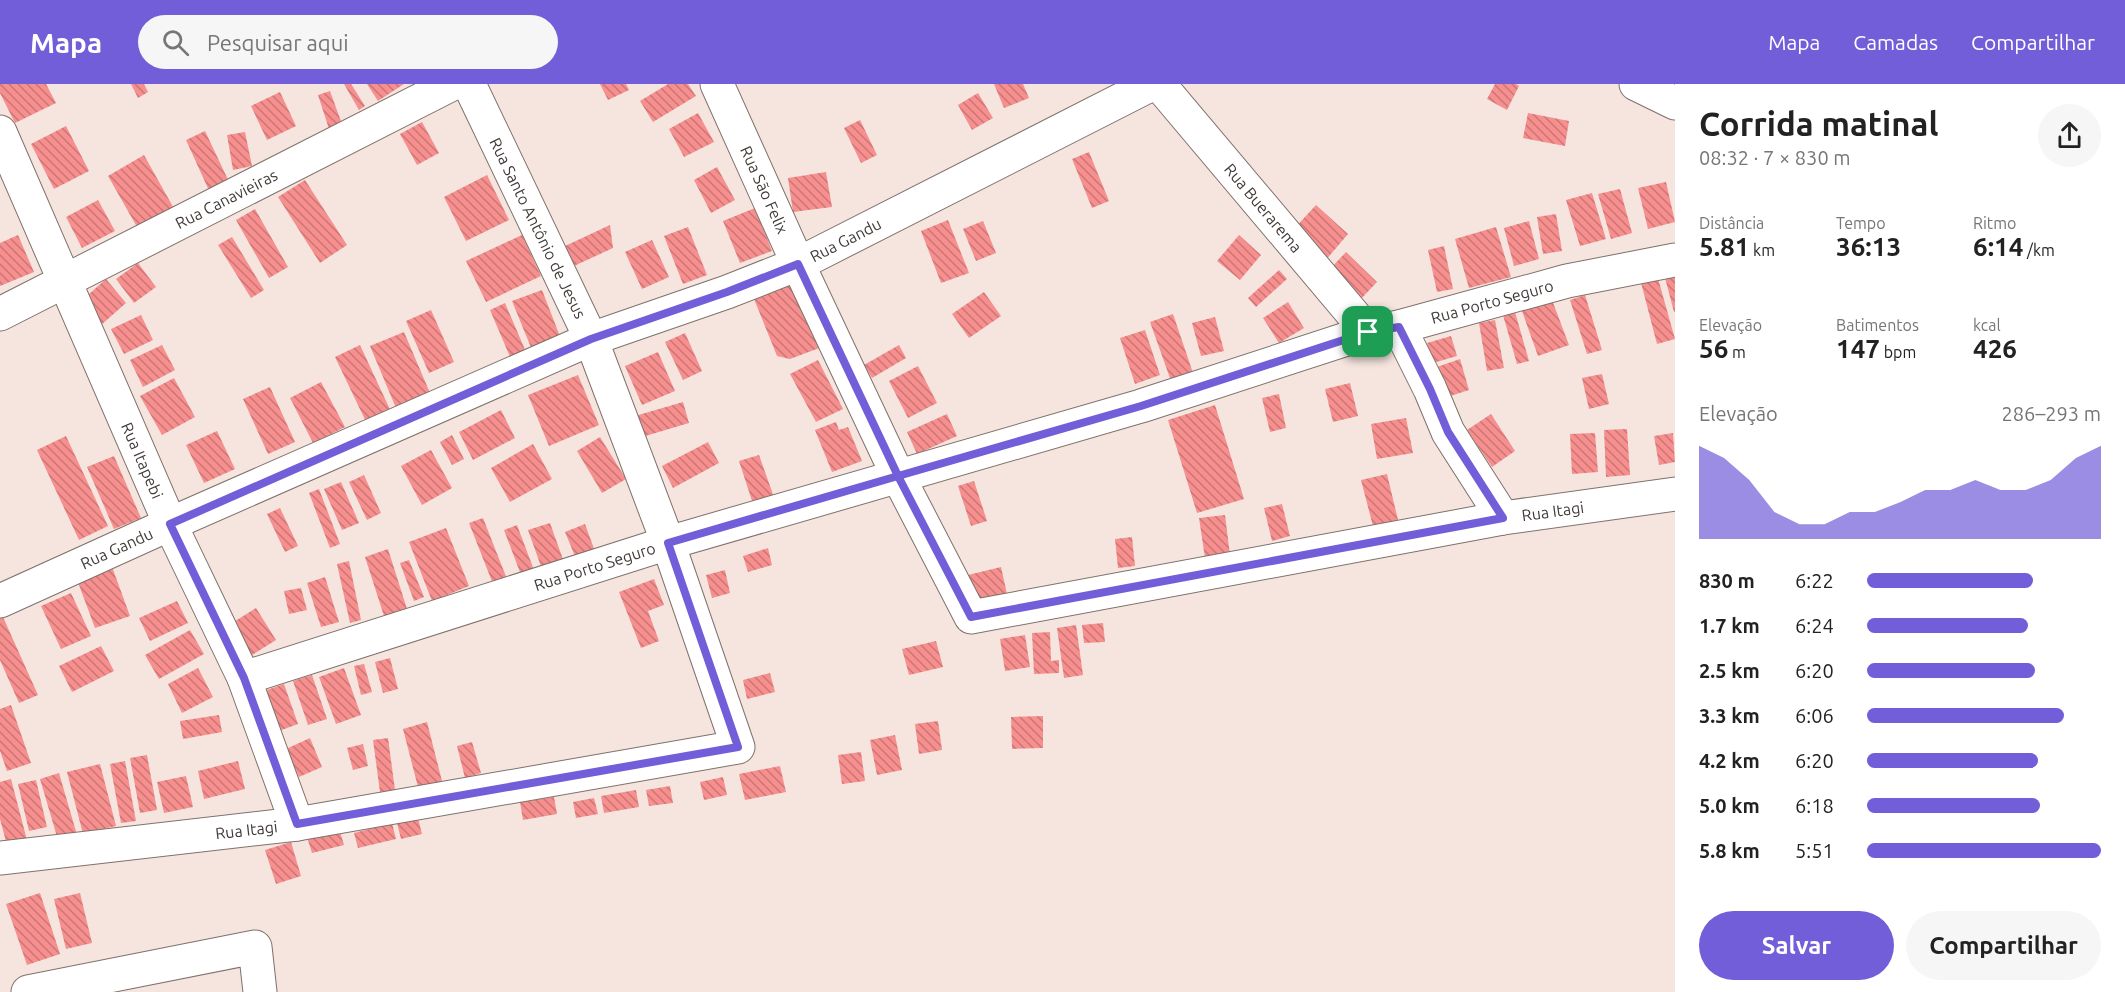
<!DOCTYPE html>
<html lang="pt">
<meta charset="utf-8">
<style>
:root{--surface:#fff;--page:#f6f6f6;--text:#222;--muted:#767676;--accent:#715ed8}
body{margin:0;font-family:Ubuntu,sans-serif;background:var(--page);color:var(--text);height:100vh;display:flex;flex-direction:column;font-size:22px;white-space:nowrap}
*{box-sizing:border-box;margin:0}
p{font-size:20px;color:var(--muted)}
.icon{flex:none;width:33px;height:33px;fill:none;stroke:currentColor;stroke-width:2;stroke-linecap:round;stroke-linejoin:round}
.map{position:relative;flex:1;overflow:hidden}
.panel{display:flex;flex-direction:column;background:var(--surface);width:450px}
.panel>*{flex:none}
.pin{position:absolute;display:grid;place-items:center;width:51px;height:51px;color:#fff;margin:-26px;border-radius:12px;box-shadow:0 3px 9px #0006}
.round{display:grid;place-items:center;flex:none;width:63px;height:63px;border-radius:32px;background:var(--page)}
.summary{display:flex;align-items:center;justify-content:space-between;height:102px;padding:0 24px}
h1{font-size:33px;font-weight:600;line-height:45px}
.stats{display:grid;grid-template-columns:repeat(3,1fr);gap:9px;height:102px;padding:6px 24px}
.stats div{display:grid;align-content:center}
.stats b{font-size:26px;font-weight:600}
.stats small{font-size:16px;font-weight:400}
.stats p{font-size:16px}
.chart{height:168px;padding:12px 24px}
.chart p{display:flex;justify-content:space-between}
.chart svg{width:100%;height:108px;margin-top:6px;fill:var(--accent);opacity:.7}
.button{display:flex;gap:12px;margin-top:auto;padding:12px 24px}
.button a{flex:1;height:69px;border-radius:36px;background:var(--accent);color:#fff;font-size:24px;font-weight:600;line-height:69px;text-align:center}
.button a+a{background:var(--page);color:var(--text)}
ul{padding:0 24px;list-style:none;font-size:20px}
li{display:grid;grid-template-columns:96px 72px 1fr;align-items:center;height:45px}
li i{height:15px;border-radius:8px;background:var(--accent)}
header{display:flex;align-items:center;gap:36px;box-sizing:border-box;height:84px;padding:0 30px;background:var(--accent);color:#fff}
header strong{font-size:28px}
nav{display:flex;gap:33px;margin-inline-start:auto;font-size:21px}
.search{width:420px;height:54px;background:var(--page);display:flex;align-items:center;gap:15px;box-sizing:border-box;padding:0 21px;border-radius:33px;color:var(--muted);font-size:22px}
main{display:flex;flex:1;min-height:0}
.map>svg:first-child{display:block}
</style>
<header>
<strong>Mapa</strong>
<div class="search"><svg class="icon" aria-label="search" viewBox="0 0 24 24"><circle cx="10" cy="10" r="6"/><path d="M15 15l6 6"/></svg>Pesquisar aqui</div>
<nav><a>Mapa</a><a>Camadas</a><a>Compartilhar</a></nav>
</header>
<main>
<div class="map">
<svg width="1675" height="908" viewBox="0 0 1675 908">
<defs>
<pattern id="building-back-hatch" width="6" height="6" patternUnits="userSpaceOnUse" patternTransform="scale(1.5)"><rect width="6" height="6" fill="#f78f8f"/><path d="M-1 5l2 2M0 0l6 6M5-1l2 2" fill="none" stroke="#ca7676"/></pattern>
</defs>
<rect width="100%" height="100%" fill="#f6e5df"/>
<!-- building -->
<g fill="url(#building-back-hatch)">
<path d="M0 0H46L56 19 15 39 0 9Z"/>
<path d="M131 0H144L148 8 138 14Z"/>
<path d="M344 0H351L365 22 359 26Z"/>
<path d="M367 0H404L378 17Z"/>
<path d="M600 0H626L629 6 608 16Z"/>
<path d="M668 0H688L696 12 653 38 640 17Z"/>
<path d="M994 0H1023L1029 14 1004 24Z"/>
<path d="M1495 0H1516L1519 2 1507 26 1487 15Z"/>
<path d="M330 7 342 40 329 45 318 11Z"/>
<path d="M280 8 296 42 267 56 251 22Z"/>
<path d="M978 9 993 34 972 46 958 21Z"/>
<path d="M698 29 714 58 684 73 669 45Z"/>
<path d="M1528 29 1569 37 1565 62 1523 54Z"/>
<path d="M860 36 877 71 861 79 844 44Z"/>
<path d="M422 38 439 69 417 81 400 50Z"/>
<path d="M66 42 89 87 54 105 31 60Z"/>
<path d="M205 47 231 102 211 111 186 56Z"/>
<path d="M245 48 252 82 233 86 227 51Z"/>
<path d="M1089 68 1109 117 1092 124 1072 75Z"/>
<path d="M144 71 177 130 141 150 108 92Z"/>
<path d="M717 83 735 116 711 129 694 96Z"/>
<path d="M826 88 832 123 793 128 788 94Z"/>
<path d="M487 91 509 136 466 157 444 113Z"/>
<path d="M305 96 347 161 320 179 278 113Z"/>
<path d="M1666 98 1675 138 1648 145 1638 104Z"/>
<path d="M1620 105 1632 149 1611 155 1598 110Z"/>
<path d="M1592 109 1606 155 1580 162 1566 116Z"/>
<path d="M98 116 115 147 82 164 66 133Z"/>
<path d="M1316 121 1348 150 1325 177 1292 147Z"/>
<path d="M755 124 772 167 740 179 723 137Z"/>
<path d="M255 125 288 183 269 194 236 136Z"/>
<path d="M1556 130 1562 167 1543 170 1537 133Z"/>
<path d="M948 136 969 189 941 199 921 147Z"/>
<path d="M983 137 996 169 976 177 963 145Z"/>
<path d="M1529 137 1539 175 1514 182 1504 144Z"/>
<path d="M610 141 613 164 574 182 565 162Z"/>
<path d="M688 143 707 191 683 200 664 152Z"/>
<path d="M1496 143 1511 193 1469 204 1455 155Z"/>
<path d="M18 151 34 188 0 202V159Z"/>
<path d="M522 151 541 192 486 218 466 177Z"/>
<path d="M1239 151 1261 171 1240 196 1217 177Z"/>
<path d="M232 153 264 206 251 214 218 161Z"/>
<path d="M652 156 669 193 642 205 625 168Z"/>
<path d="M1444 162 1453 205 1437 208 1428 166Z"/>
<path d="M1346 168 1377 198 1360 216 1329 186Z"/>
<path d="M138 179 156 203 134 219 116 195Z"/>
<path d="M1279 186 1287 195 1256 223 1248 214Z"/>
<path d="M1675 187V228H1674L1664 190Z"/>
<path d="M1639 191H1657L1675 255 1657 260Z"/>
<path d="M795 193 822 263 790 275 777 272 752 210Z"/>
<path d="M106 195 126 219 100 242 80 218Z"/>
<path d="M542 206 561 255 532 266 512 217Z"/>
<path d="M984 208 1001 232 969 254 952 230Z"/>
<path d="M1585 211 1602 266 1587 270 1570 216Z"/>
<path d="M1552 216 1569 261 1538 272 1522 227Z"/>
<path d="M1288 218 1304 244 1279 259 1263 234Z"/>
<path d="M505 219 529 275 514 282 490 226Z"/>
<path d="M431 226 454 278 429 289 406 237Z"/>
<path d="M1515 228 1529 277 1517 280 1503 231Z"/>
<path d="M1173 230 1193 289 1171 297 1150 238Z"/>
<path d="M141 231 153 256 124 270 111 245Z"/>
<path d="M1215 233 1224 267 1201 272 1192 239Z"/>
<path d="M1495 236 1504 284 1487 287 1479 239Z"/>
<path d="M1145 246 1160 291 1135 300 1120 254Z"/>
<path d="M404 248 430 309 396 324 370 262Z"/>
<path d="M685 249 702 287 683 296 665 258Z"/>
<path d="M1451 252 1457 272 1433 279 1427 259Z"/>
<path d="M162 261 175 286 143 303 130 276Z"/>
<path d="M360 261 393 332 369 344 335 273Z"/>
<path d="M899 261 906 274 872 294 864 281Z"/>
<path d="M658 268 675 307 642 321 625 282Z"/>
<path d="M1460 275 1469 306 1444 314 1434 284Z"/>
<path d="M818 276 843 325 816 338 790 290Z"/>
<path d="M918 282 937 319 908 334 889 297Z"/>
<path d="M1602 290 1609 320 1589 325 1582 294Z"/>
<path d="M578 291 599 341 549 362 528 311Z"/>
<path d="M174 294 195 333 162 351 140 312Z"/>
<path d="M321 298 345 343 313 359 290 314Z"/>
<path d="M1350 299 1358 332 1333 338 1325 305Z"/>
<path d="M270 303 295 358 268 370 243 315Z"/>
<path d="M1279 310 1286 344 1270 348 1262 314Z"/>
<path d="M683 318 689 339 642 353 635 332Z"/>
<path d="M1215 321 1244 415 1197 429 1168 336Z"/>
<path d="M501 326 515 354 473 376 459 348Z"/>
<path d="M947 330 957 352 917 370 907 348Z"/>
<path d="M1491 330 1515 367 1492 383 1467 346Z"/>
<path d="M1406 334 1413 369 1377 375 1371 340Z"/>
<path d="M836 338 839 346 848 343 862 377 832 388 815 346Z"/>
<path d="M1627 345 1630 391 1606 393 1604 346Z"/>
<path d="M217 347 235 385 204 399 186 361Z"/>
<path d="M1595 349 1598 388 1572 390 1570 350Z"/>
<path d="M1673 349 1675 378 1659 381 1654 352Z"/>
<path d="M452 351 464 375 452 381 440 358Z"/>
<path d="M66 352 108 442 79 456 37 366Z"/>
<path d="M600 353 626 395 602 409 577 367Z"/>
<path d="M708 358 719 379 673 404 662 382Z"/>
<path d="M533 360 552 395 510 418 491 384Z"/>
<path d="M431 366 452 404 422 421 401 382Z"/>
<path d="M759 371 775 416 754 423 739 377Z"/>
<path d="M114 372 141 434 114 445 87 383Z"/>
<path d="M1387 390 1399 440 1374 446 1361 396Z"/>
<path d="M364 391 381 429 367 436 349 398Z"/>
<path d="M974 397 987 437 971 442 958 402Z"/>
<path d="M341 398 359 439 342 446 324 405Z"/>
<path d="M319 405 340 460 330 464 309 409Z"/>
<path d="M1282 420 1290 452 1272 457 1264 424Z"/>
<path d="M280 424 298 462 285 468 267 430Z"/>
<path d="M1225 431 1230 471 1205 474 1199 434Z"/>
<path d="M483 434 507 495 493 500 469 439Z"/>
<path d="M550 439 565 481 543 488 528 446Z"/>
<path d="M585 440 596 470 577 477 565 448Z"/>
<path d="M517 441 534 486 521 491 504 446Z"/>
<path d="M446 444 469 502 432 517 409 458Z"/>
<path d="M1132 453 1135 482 1118 484 1115 455Z"/>
<path d="M768 464 772 481 748 488 743 472Z"/>
<path d="M388 465 407 525 384 532 365 473Z"/>
<path d="M409 476 424 513 414 517 400 479Z"/>
<path d="M349 477 361 536 350 539 337 480Z"/>
<path d="M111 480 130 532 95 544 76 493Z"/>
<path d="M1001 483 1007 510 974 517 968 491Z"/>
<path d="M725 486 730 509 712 514 706 491Z"/>
<path d="M325 493 339 538 321 543 307 499Z"/>
<path d="M654 495 664 521 648 527 659 557 641 564 619 508Z"/>
<path d="M301 504 307 526 289 530 284 507Z"/>
<path d="M71 509 91 552 61 565 41 522Z"/>
<path d="M177 517 188 539 150 557 139 534Z"/>
<path d="M256 524 276 556 244 576 224 544Z"/>
<path d="M3 533 38 611 19 619 0 576V534Z"/>
<path d="M1103 539 1105 558 1084 559 1082 541Z"/>
<path d="M1076 541 1083 591 1064 594 1057 544Z"/>
<path d="M190 546 204 570 159 595 145 571Z"/>
<path d="M1050 548 1051 577 1059 576V589L1034 590 1032 549Z"/>
<path d="M1025 551 1030 583 1005 587 1000 555Z"/>
<path d="M936 557 943 583 909 591 902 565Z"/>
<path d="M101 562 114 587 72 608 59 582Z"/>
<path d="M390 574 398 605 383 609 375 578Z"/>
<path d="M364 580 372 608 361 611 354 582Z"/>
<path d="M198 584 213 613 182 629 168 600Z"/>
<path d="M344 584 361 631 336 640 319 593Z"/>
<path d="M770 589 775 608 747 615 743 596Z"/>
<path d="M312 591 327 635 308 641 293 597Z"/>
<path d="M284 600 298 640 279 647 264 607Z"/>
<path d="M11 621 31 679 7 687 0 667V625Z"/>
<path d="M219 631 222 648 183 655 180 637Z"/>
<path d="M1043 632V664L1012 665 1011 633Z"/>
<path d="M938 637 942 666 919 670 915 640Z"/>
<path d="M427 638 443 701 419 707 403 645Z"/>
<path d="M895 651 902 686 877 691 870 656Z"/>
<path d="M310 654 322 683 299 693 286 665Z"/>
<path d="M388 654 395 706 380 708 373 656Z"/>
<path d="M472 658 481 689 465 694 457 662Z"/>
<path d="M363 660 368 682 353 686 347 664Z"/>
<path d="M861 668 865 697 842 700 838 671Z"/>
<path d="M147 671 157 726 140 729 130 674Z"/>
<path d="M125 677 136 737 121 739 110 680Z"/>
<path d="M238 677 245 705 204 715 198 687Z"/>
<path d="M100 680 116 742 83 750 67 688Z"/>
<path d="M780 682 786 708 745 716 739 690Z"/>
<path d="M59 689 77 751 58 756 40 695Z"/>
<path d="M186 692 193 723 164 729 157 698Z"/>
<path d="M723 693 727 711 704 716 700 698Z"/>
<path d="M11 695 28 760 8 765 0 735V698Z"/>
<path d="M36 696 47 743 29 747 18 700Z"/>
<path d="M670 702 673 719 649 722 646 706Z"/>
<path d="M636 706 639 723 604 729 601 712Z"/>
<path d="M554 713 557 730 523 736 520 718Z"/>
<path d="M594 714 598 730 576 734 573 718Z"/>
<path d="M418 734 422 750 401 755 397 739Z"/>
<path d="M392 739 396 755 358 764 354 749Z"/>
<path d="M338 741 344 761 312 769 306 750Z"/>
<path d="M291 758 301 792 276 800 265 766Z"/>
<path d="M40 809 60 870 27 881 6 820Z"/>
<path d="M80 809 92 859 66 865 54 815Z"/>
</g>
<g fill="none" stroke-linecap="round" stroke-linejoin="round">
<!-- minor casing -->
<g stroke="#7f716b" stroke-width="35">
<g id="minor">
<path id="s1" d="M717 0 798 180 898 392 971 533 1503 434 1675 410"/>
<path id="s2" d="M1159 0 1368 248"/>
<path d="M1636 0 1675 19"/>
<path id="s3" d="M0 48 170 440 244 594 297 740"/>
<path id="s4" d="M0 230 452 0"/>
<path d="M1399 243 1430 305 1448 348 1503 434"/>
<path id="s5" d="M0 517 170 440 591 255 727 208 798 180 1152 0"/>
<path id="s6" d="M244 594 668 459 1141 322 1368 248 1399 243 1567 197 1675 176"/>
<path id="s7" d="M0 774 297 740 738 663 668 459 591 255 469 0"/>
<path d="M28 908 255 863 260 908"/>
</g>
</g>
<!-- minor -->
<use href="#minor" stroke="#fff" stroke-width="33"/>
</g>
<g fill="none" stroke-linecap="round" stroke-linejoin="round">
<!-- route casing -->
<g stroke="#fff" stroke-width="12">
<path id="route" d="M1368 248 1141 322 898 392 798 180 727 208 591 255 170 440 244 594 297 740 738 663 668 459 898 392 971 533 1503 434 1448 348 1430 305 1399 243 1368 248"/>
</g>
<!-- route -->
<use href="#route" stroke="#715ed8" stroke-width="8"/>
</g>
<g text-anchor="middle" stroke-width="6" stroke-linejoin="round" paint-order="stroke">
<!-- street labels -->
<g font-size="16" fill="#413b38" stroke="#fff">
<text dy="6" stroke="none"><textPath href="#s1" startOffset="116">Rua São Felix</textPath></text>
<text dy="6" stroke="none"><textPath href="#s4" startOffset="254">Rua Canavieiras</textPath></text>
<text dy="6" stroke="none"><textPath href="#s2" startOffset="162">Rua Buerarema</textPath></text>
<text transform="translate(538 144) rotate(64)" y="6">Rua Santo Antônio de Jesus</text>
<text dy="6" stroke="none"><textPath href="#s5" startOffset="920">Rua Gandu</textPath></text>
<text dy="6" stroke="none"><textPath href="#s6" startOffset="1304">Rua Porto Seguro</textPath></text>
<text dy="6" stroke="none"><textPath href="#s3" startOffset="358">Rua Itapebi</textPath></text>
<text dy="6" stroke="none"><textPath href="#s1" startOffset="1182">Rua Itagi</textPath></text>
<text dy="6" stroke="none"><textPath href="#s5" startOffset="128">Rua Gandu</textPath></text>
<text dy="6" stroke="none"><textPath href="#s6" startOffset="368">Rua Porto Seguro</textPath></text>
<text dy="6" stroke="none"><textPath href="#s7" startOffset="248">Rua Itagi</textPath></text>
</g>
</g>
</svg>
<div class="pin" style="left:1368px;top:248px;background:#1e9e55"><svg class="icon" aria-label="arrive" viewBox="0 0 24 24"><path d="M6 21V4h12l-3 4 3 4H6"/></svg></div>
</div>
<section class="panel">
<div class="summary"><div><h1>Corrida matinal</h1><p>08:32 · 7 × 830 m</p></div><a class="round"><svg class="icon" aria-label="share" viewBox="0 0 24 24"><path d="M12 15V3M7 8l5-5 5 5M5 13v7h14v-7"/></svg></a></div>
<div class="stats">
<div><p>Distância</p><b>5.81<small> km</small></b></div>
<div><p>Tempo</p><b>36:13</b></div>
<div><p>Ritmo</p><b>6:14<small> /km</small></b></div>
</div>
<div class="stats">
<div><p>Elevação</p><b>56<small> m</small></b></div>
<div><p>Batimentos</p><b>147<small> bpm</small></b></div>
<div><p>kcal</p><b>426</b></div>
</div>
<div class="chart"><p><span>Elevação</span>286–293 m</p>
<svg viewBox="0 0 160 44" preserveAspectRatio="none"><path d="M0 44V6L10 11L20 20L30 33L40 38L50 38L60 33L70 33L80 29L90 24L100 24L110 20L120 24L130 24L140 20L150 11L160 6V44z"/></svg>
</div>
<ul>
<li><b>830 m</b>6:22<i style="width:71%"></i></li>
<li><b>1.7 km</b>6:24<i style="width:69%"></i></li>
<li><b>2.5 km</b>6:20<i style="width:72%"></i></li>
<li><b>3.3 km</b>6:06<i style="width:84%"></i></li>
<li><b>4.2 km</b>6:20<i style="width:73%"></i></li>
<li><b>5.0 km</b>6:18<i style="width:74%"></i></li>
<li><b>5.8 km</b>5:51<i style="width:100%"></i></li>
</ul>
<div class="button"><a>Salvar</a><a>Compartilhar</a></div>
</section>
</main>
